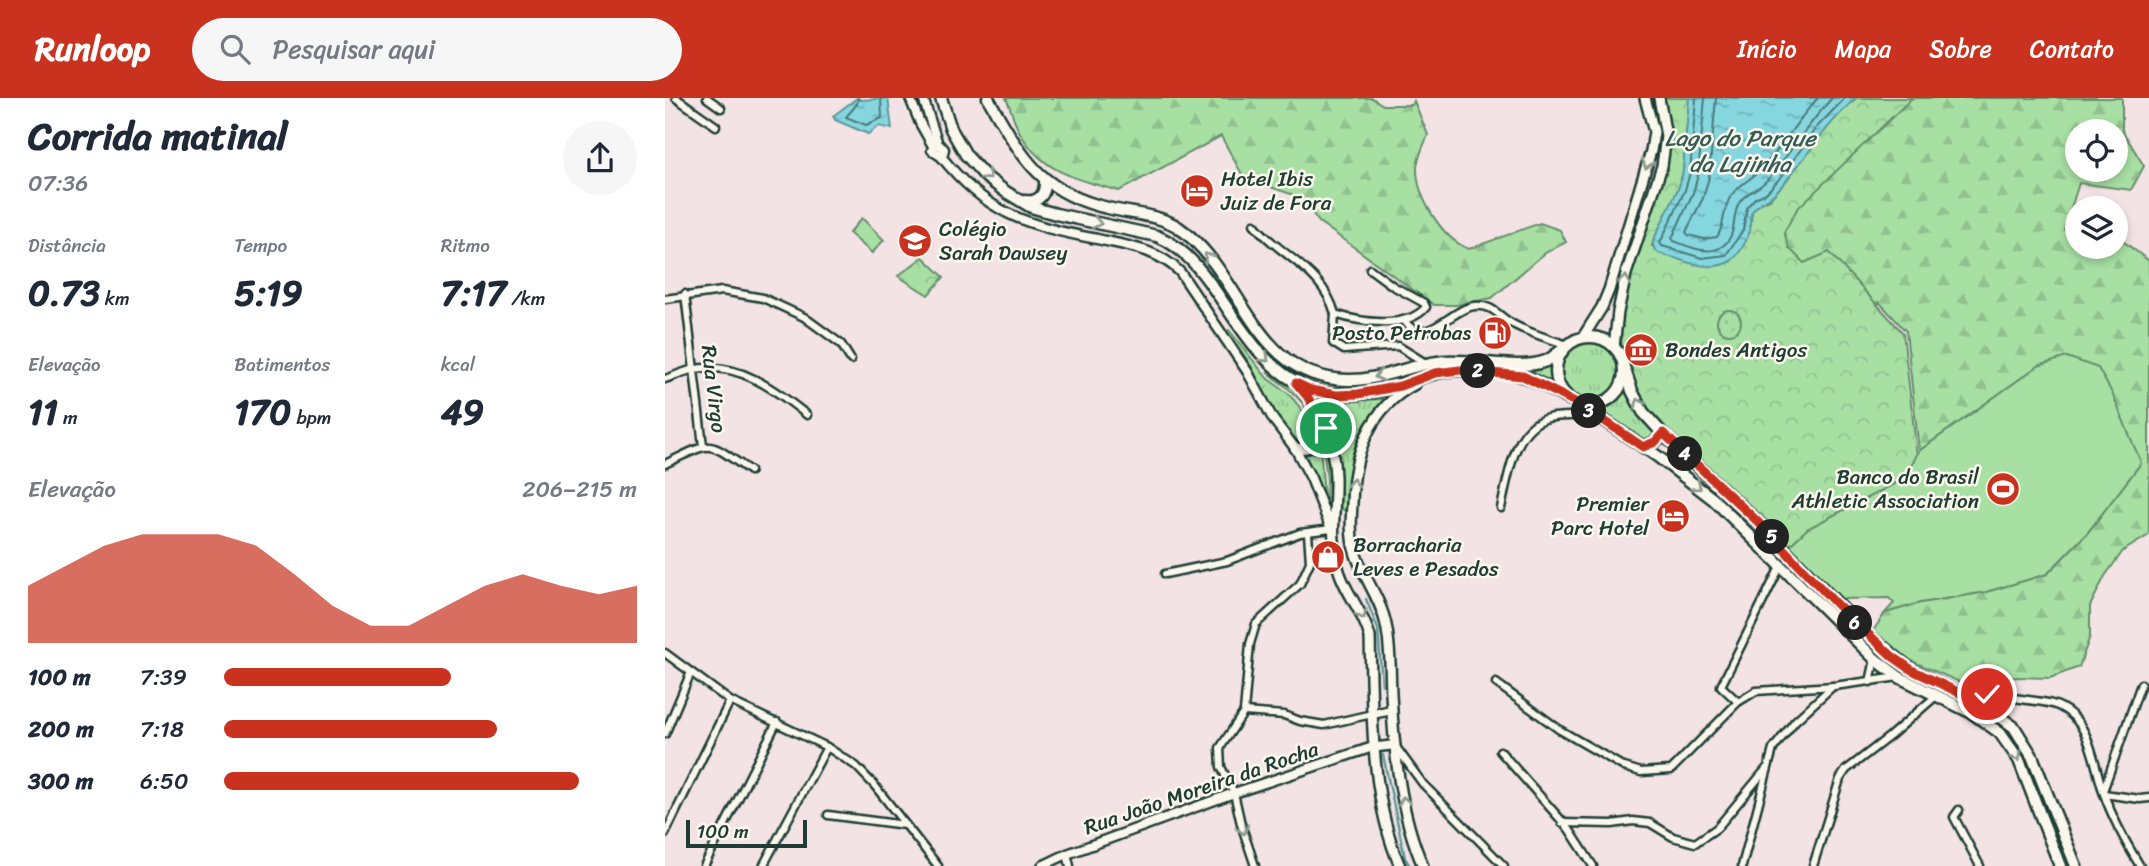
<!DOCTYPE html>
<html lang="pt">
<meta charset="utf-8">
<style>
:root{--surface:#fff;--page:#f6f6f7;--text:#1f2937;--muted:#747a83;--accent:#c8321e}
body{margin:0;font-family:Sriracha,sans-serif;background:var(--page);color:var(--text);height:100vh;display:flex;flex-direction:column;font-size:26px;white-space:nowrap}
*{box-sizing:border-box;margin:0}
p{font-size:23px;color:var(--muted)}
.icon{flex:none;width:38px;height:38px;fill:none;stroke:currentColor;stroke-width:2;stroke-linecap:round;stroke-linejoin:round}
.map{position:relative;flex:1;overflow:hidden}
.sheet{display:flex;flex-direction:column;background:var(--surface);width:665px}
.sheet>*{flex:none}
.fabs{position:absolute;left:1400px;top:21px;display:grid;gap:14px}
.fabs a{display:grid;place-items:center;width:63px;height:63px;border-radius:50%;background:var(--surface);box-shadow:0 4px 10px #0003;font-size:35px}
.scale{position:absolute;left:21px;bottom:18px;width:121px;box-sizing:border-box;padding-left:7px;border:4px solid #1f3d34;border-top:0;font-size:19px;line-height:24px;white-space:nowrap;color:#1f3d34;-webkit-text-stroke:5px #fbf7ec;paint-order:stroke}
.pin{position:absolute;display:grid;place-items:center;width:60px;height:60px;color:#fff;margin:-30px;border:4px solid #fff;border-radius:50%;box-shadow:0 2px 7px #0007}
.km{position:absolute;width:35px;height:35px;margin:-18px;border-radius:50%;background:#222;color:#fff;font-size:19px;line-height:35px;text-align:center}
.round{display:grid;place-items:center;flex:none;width:74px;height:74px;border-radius:37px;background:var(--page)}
.overview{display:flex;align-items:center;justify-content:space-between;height:119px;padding:0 28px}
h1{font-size:38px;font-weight:700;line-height:52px}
.stats{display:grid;grid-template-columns:repeat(3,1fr);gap:10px;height:119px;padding:7px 28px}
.stats div{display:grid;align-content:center}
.stats b{font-size:35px;font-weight:700}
.stats small{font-size:19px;font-weight:400}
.stats p{font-size:19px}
.chart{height:196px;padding:14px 28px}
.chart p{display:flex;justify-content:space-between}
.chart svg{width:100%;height:126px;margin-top:7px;fill:var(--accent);opacity:.7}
ul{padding:0 28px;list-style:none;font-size:23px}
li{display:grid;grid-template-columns:112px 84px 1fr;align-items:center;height:52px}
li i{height:18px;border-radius:9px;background:var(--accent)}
header{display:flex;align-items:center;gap:42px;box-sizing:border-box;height:98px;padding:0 35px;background:var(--accent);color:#fff}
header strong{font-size:33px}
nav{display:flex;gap:38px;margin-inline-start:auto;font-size:24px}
.search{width:490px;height:63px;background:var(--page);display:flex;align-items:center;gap:18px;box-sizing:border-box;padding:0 24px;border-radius:38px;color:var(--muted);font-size:26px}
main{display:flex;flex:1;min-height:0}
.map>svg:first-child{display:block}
</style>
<header>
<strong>Runloop</strong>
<div class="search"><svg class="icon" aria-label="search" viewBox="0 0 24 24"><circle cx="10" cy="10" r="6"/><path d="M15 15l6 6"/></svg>Pesquisar aqui</div>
<nav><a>Início</a><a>Mapa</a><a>Sobre</a><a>Contato</a></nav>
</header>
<main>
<section class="sheet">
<div class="overview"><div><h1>Corrida matinal</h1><p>07:36</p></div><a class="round"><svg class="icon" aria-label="share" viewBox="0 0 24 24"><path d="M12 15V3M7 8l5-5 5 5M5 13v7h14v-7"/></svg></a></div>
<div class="stats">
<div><p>Distância</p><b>0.73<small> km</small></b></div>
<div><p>Tempo</p><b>5:19</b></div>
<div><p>Ritmo</p><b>7:17<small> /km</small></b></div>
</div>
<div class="stats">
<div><p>Elevação</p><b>11<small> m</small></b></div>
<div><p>Batimentos</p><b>170<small> bpm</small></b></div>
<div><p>kcal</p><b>49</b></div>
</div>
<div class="chart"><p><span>Elevação</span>206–215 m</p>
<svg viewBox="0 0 160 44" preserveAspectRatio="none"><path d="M0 44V24L10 17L20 10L30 6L40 6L50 6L60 10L70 20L80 31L90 38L100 38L110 31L120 24L130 20L140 24L150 27L160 24V44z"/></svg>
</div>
<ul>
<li><b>100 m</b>7:39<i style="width:55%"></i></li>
<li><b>200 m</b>7:18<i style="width:66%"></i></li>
<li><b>300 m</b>6:50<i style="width:86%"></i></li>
</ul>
</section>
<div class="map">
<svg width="1484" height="768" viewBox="0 0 1484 768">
<defs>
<pattern id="grass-tufts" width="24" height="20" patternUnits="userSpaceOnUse" patternTransform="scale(1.75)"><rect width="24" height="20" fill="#a8e0a4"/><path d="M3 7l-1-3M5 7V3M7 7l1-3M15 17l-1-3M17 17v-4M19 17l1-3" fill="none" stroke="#90c18e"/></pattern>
<pattern id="forest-firs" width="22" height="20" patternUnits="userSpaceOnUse" patternTransform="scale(1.75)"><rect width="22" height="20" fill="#a8e0a4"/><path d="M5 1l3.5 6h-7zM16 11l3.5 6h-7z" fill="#90c18e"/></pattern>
<pattern id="park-crowns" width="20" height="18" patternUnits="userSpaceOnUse" patternTransform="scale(1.75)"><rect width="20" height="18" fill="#a8e0a4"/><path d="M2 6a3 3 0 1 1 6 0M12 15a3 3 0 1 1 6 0" fill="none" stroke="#90c18e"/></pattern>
<pattern id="garden-dots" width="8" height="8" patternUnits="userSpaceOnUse" patternTransform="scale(1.75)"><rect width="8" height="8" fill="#a8e0a4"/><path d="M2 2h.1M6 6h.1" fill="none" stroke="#90c18e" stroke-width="1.8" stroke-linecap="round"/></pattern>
<pattern id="water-ripples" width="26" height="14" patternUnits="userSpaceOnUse" patternTransform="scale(1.75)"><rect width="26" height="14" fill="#86d6e0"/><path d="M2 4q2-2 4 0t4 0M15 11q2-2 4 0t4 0" fill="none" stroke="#6dafb6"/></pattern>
</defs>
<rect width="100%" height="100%" fill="#f4e3e4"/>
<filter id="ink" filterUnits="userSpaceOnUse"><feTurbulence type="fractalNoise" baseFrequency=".0143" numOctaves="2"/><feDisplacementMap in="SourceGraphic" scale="14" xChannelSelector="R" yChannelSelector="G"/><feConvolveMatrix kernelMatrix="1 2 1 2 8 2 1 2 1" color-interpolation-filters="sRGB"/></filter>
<g filter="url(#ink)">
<!-- grass -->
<g fill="url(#grass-tufts)" stroke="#648e6c" stroke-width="2">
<path d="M564 232 603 281 624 296 633 307 648 328 653 342 639 347C615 337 599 291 587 270 579 257 571 245 562 233Z"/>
<circle cx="925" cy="273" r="31"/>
<path d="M890 264 887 276 889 289 858 270Z"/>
<path d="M602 274 639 297 658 334 656 340C651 324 641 307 629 296 621 287 610 282 602 274Z"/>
<path d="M961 276 996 334 989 342 977 346 918 308C942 308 952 298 961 276Z"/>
<path d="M647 297 668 302 720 301C715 310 706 318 700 327 683 354 683 384 681 414L671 406 673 376Z"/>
<path d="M661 346 665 356V403L661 400 662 382 658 347Z"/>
<path d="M655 348 659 397 639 355Z"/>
</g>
<!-- forest -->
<g fill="url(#forest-firs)" stroke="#648e6c" stroke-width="2" fill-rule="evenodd">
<path d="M341 0H707L718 7H747L749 3 763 37C759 46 753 59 752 69 751 98 777 141 804 151L875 125 895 132 901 144 880 155 827 200 791 207H769L654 124 635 99 579 80 556 38 454 93C411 81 375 74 353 31 348 21 346 10 341 0Z"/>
<path d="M1217 0H1457V32L1479 68 1466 92 1414 85 1399 132 1412 135V149H1451V142L1459 144 1484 163V437L1458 453 1440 478 1425 508V538L1414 569 1385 580 1351 579 1301 587 1240 560 1208 533 1220 515 1255 505 1321 494 1382 476 1423 434 1476 365 1373 268 1254 353 1241 233 1214 204 1207 217 1095 235 1110 132ZM1412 33H1451V72H1412Z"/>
</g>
<!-- park -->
<g fill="url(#park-crowns)" stroke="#648e6c" stroke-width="2">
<path d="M998 0H1024L1018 73 1014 89 988 143 987 148 1050 167 1065 164 1085 134 1087 113 1094 106 1105 101 1122 82 1156 34 1191 0H1247L1132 111 1119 134 1124 150 1139 165 1164 154 1238 235 1252 358 1239 381 1142 431 1122 450 989 318 968 288 959 261 954 228 963 177 1004 45 1003 19Z"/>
<path d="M258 159 279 179 263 197 233 178Z"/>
</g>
<!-- garden -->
<circle fill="url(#garden-dots)" stroke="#648e6c" stroke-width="2" cx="1064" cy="224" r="12"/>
<!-- pitch -->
<g fill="#a8e0a4" stroke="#648e6c" stroke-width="2">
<path d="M197 120 219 142 207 155 184 135Z"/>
<path d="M1402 259 1433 270 1447 295 1476 365 1423 434 1382 476 1321 494 1255 505 1220 515 1229 505 1224 500 1176 501 1122 450 1142 431 1239 381 1254 353 1373 268Z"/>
</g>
<!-- water -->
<g fill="url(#water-ripples)" stroke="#5d999b" stroke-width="2">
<path d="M192 0 196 2 223 0 227 31 214 28 203 36 170 22 168 18Z"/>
<path d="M1024 0H1191C1159 28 1139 64 1111 94 1105 101 1091 105 1087 114 1084 120 1086 129 1084 135 1081 145 1072 161 1062 165 1045 172 1026 166 1010 160 999 157 987 156 988 143L1014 89 1018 73Z"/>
</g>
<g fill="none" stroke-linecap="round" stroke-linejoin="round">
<!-- shore -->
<g stroke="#487a79" stroke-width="2">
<path d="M193 0 192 6 181 19 201 27 217 20 216 0"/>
<path d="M1031 0 1025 75 1020 92 995 145 997 148 1037 160 1061 157 1078 132 1082 109 1090 100 1101 95 1117 78 1151 30 1180 0"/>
<path d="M1040 0 1033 77 1028 95 1007 140 1009 143C1022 148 1043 158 1056 149 1073 139 1066 119 1074 105 1079 96 1087 94 1095 88 1100 85 1106 78 1110 73 1129 48 1146 23 1167 0"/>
<path d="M1051 0 1044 79 1038 100 1021 134 1023 137 1039 141 1052 139C1061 126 1057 110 1066 98 1074 86 1089 80 1098 69 1118 48 1132 22 1153 0"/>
</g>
<!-- stream -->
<g stroke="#5d999b" stroke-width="2.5">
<path d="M701 501 713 531 717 587"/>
<path d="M718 657 740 760 745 768"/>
</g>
<!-- minor casing -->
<g stroke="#1f3d34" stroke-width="11">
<g id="minor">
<path d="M11 0 51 28"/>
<path d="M42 0 56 10"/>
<path d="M589 126C614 158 658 171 670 216 694 224 742 232 761 209L759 205 728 188 705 171"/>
<path d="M20 196 38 348"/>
<path d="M0 201 57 193 98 200 139 219 176 246 186 262"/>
<path d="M670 216 668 245 679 252 733 248 762 266"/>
<path d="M739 222C759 253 785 211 809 208 828 206 832 217 846 225 863 235 884 241 903 247"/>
<path d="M0 281C9 278 18 274 26 272 71 261 109 291 142 317"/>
<path d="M0 366C49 343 40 341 85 373"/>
<path d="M836 410C843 380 848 329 883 320 899 316 912 320 927 315"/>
<path d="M500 476 562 463 635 435 666 431"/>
<path d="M0 555 65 603 162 649 191 668 210 688 273 768"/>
<path d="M1205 584 1210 561"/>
<path d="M831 585 895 632 959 669 976 674 1006 672 1073 604 1091 593 1169 588 1234 579"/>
<path d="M1303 599C1322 596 1338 599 1356 601 1368 603 1382 603 1393 608 1427 623 1428 666 1439 696 1448 722 1461 745 1475 768"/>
<path d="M1073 604 1056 588 1116 467"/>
<path d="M579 614 619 617 635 623 659 627 707 616"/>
<path d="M0 636 26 574"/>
<path d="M731 649 758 686 839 768"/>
<path d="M835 653 904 731 928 768"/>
<path d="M1438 693 1476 586"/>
<path d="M1439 696 1475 701 1484 700"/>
<path d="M1294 712 1289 719 1315 768"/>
<path d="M163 717 240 727"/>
<path d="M897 725 947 726 968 723 985 725 1008 739 1030 745 1052 730 1102 670"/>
<path d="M0 736 65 603"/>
<path d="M402 756 405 768"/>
<path d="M39 768 112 624"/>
<path d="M98 768 162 649"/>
<path d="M590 768 576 726 569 695 556 669 555 650 579 614 585 546 591 526 635 486 645 464 643 435"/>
<path d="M1077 768 1108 651 1130 623 1168 588"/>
<path d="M1148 768 1175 681 1181 672 1225 638 1271 598"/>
</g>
</g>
<!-- tertiary casing -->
<g stroke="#1f3d34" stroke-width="13">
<g id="tertiary">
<path d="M245 0 255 25 268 48"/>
<path d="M258 0 273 46 279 51 278 55 274 57 267 52 270 47 273 46"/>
<path d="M275 57C322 116 360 127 432 141 463 148 492 151 515 174L582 273 608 321 630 350 646 380 666 431"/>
<path d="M707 616 727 612"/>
<path d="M377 768 402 756 569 695 705 650 730 647"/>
</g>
</g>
<!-- secondary casing -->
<g stroke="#1f3d34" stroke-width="14">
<g id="secondary">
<path d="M918 239 937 209 944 192 986 53 989 34 980 0"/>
<path d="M949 249 953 214 961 176 997 68 1001 38 994 0"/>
<path d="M631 285C655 312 669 342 670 378 671 409 665 434 672 465 677 491 698 512 705 539 707 612 705 700 735 768"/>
<path d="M750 286C704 310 688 358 687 406 686 422 685 439 690 454 698 479 716 501 721 527 726 549 725 574 726 596 729 653 735 716 758 768"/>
<path d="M630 350C645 352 654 348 663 335"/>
</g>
</g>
<!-- primary casing -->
<g stroke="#1f3d34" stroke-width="15">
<g id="primary">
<path d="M276 0 286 31 301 57 321 79 341 94 366 109 391 116 492 138C555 164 570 260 643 290 672 302 708 296 737 287 748 283 760 277 772 275 798 270 831 270 857 278 873 282 889 294 904 301"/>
<path d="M323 0C357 59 375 96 447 111 469 116 494 117 513 129 580 175 586 280 683 282 716 283 748 265 781 263 810 261 856 273 881 263 887 260 893 255 898 251"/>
<path d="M360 103C374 105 381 96 380 82"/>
<circle cx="925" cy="273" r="34"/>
<path d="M959 269 967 293 978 314 998 336 1092 423 1204 538 1247 572 1324 611 1349 629 1367 658 1411 768"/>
<path d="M916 307 992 358 1048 401 1210 561 1234 579 1307 615 1335 635 1354 662 1395 768"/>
<path d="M978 349 990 344 998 336"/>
</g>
</g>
<!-- minor -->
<use href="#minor" stroke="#fbf7ec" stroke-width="6"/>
<!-- tertiary -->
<use href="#tertiary" stroke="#fbf7ec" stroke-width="8"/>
<!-- secondary -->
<use href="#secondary" stroke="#fbf7ec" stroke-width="9"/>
<!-- primary -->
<use href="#primary" stroke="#fbf7ec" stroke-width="10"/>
</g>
<!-- one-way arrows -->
<defs><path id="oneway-chevron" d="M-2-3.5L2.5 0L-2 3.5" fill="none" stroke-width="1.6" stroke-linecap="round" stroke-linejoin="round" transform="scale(1.75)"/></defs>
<g stroke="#8d9a90">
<use href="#oneway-chevron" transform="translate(982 66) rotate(107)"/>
<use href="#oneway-chevron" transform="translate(322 78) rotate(41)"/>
<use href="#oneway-chevron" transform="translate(432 125) rotate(12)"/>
<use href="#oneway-chevron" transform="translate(543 159) rotate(-128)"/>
<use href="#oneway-chevron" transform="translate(960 182) rotate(-76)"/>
<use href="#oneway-chevron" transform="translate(600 260) rotate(43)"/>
<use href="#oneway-chevron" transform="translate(714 278) rotate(166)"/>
<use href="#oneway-chevron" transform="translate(974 305) rotate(-119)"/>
<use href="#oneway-chevron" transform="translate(688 385) rotate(-85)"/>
<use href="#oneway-chevron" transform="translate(1032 388) rotate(37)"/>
<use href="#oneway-chevron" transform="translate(697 517) rotate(66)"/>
<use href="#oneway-chevron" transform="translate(1352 659) rotate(61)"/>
<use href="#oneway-chevron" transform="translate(739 703) rotate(-100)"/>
<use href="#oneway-chevron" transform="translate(578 732) rotate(72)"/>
</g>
</g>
<g fill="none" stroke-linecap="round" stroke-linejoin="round" filter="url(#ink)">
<!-- route casing -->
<g stroke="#fff" stroke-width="14">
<path id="route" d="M661 330 642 298 631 285 646 292 671 297 693 296 735 288 770 275 795 272 858 278 916 307 978 349 990 344 998 335 1092 423 1171 506 1227 558 1247 572 1303 599 1322 596"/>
</g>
<!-- route -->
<use href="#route" stroke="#c8321e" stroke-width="9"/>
</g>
<!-- icons -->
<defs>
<g id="hotel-disc" transform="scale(1.75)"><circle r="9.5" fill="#c8321e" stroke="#fbf7ec"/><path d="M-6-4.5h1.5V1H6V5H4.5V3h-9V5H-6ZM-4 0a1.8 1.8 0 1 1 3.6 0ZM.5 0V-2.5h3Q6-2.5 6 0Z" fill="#fff"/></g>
<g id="school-disc" transform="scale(1.75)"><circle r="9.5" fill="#c8321e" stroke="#fbf7ec"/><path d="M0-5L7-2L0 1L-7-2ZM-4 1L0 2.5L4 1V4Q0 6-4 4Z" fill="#fff"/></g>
<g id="fuel-disc" transform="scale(1.75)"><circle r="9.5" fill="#c8321e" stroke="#fbf7ec"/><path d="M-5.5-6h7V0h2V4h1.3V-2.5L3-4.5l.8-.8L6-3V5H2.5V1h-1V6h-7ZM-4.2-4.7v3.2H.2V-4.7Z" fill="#fff"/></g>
<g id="museum-disc" transform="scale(1.75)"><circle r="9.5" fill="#c8321e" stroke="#fbf7ec"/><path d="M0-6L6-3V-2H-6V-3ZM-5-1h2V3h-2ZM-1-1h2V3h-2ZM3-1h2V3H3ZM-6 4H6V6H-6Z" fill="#fff"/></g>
<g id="stadium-disc" transform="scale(1.75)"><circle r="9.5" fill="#c8321e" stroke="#fbf7ec"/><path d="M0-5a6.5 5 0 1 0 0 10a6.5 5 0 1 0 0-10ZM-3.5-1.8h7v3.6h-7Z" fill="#fff"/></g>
<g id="shop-disc" transform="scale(1.75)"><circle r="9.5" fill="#c8321e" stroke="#fbf7ec"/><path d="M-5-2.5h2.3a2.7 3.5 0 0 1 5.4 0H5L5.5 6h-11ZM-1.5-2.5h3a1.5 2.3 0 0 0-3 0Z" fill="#fff"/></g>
</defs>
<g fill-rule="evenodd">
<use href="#hotel-disc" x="532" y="93"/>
<use href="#school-disc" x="250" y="143"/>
<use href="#fuel-disc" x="830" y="235"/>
<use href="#museum-disc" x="976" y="252"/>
<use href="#stadium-disc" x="1338" y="391"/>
<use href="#hotel-disc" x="1008" y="418"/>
<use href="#shop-disc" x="663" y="459"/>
</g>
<g text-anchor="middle" stroke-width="5" stroke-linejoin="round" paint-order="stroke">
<!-- poi labels -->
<g font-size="21" fill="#1f3d34" stroke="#fbf7ec" text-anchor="start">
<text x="556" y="88">Hotel Ibis<tspan x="556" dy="24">Juiz de Fora</tspan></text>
<text x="274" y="138">Colégio<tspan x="274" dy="24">Sarah Dawsey</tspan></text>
<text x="806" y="242" text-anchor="end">Posto Petrobas</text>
<text x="1000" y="259">Bondes Antigos</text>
<text x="1314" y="386" text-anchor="end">Banco do Brasil<tspan x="1314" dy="24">Athletic Association</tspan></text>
<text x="984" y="413" text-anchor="end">Premier<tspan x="984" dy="24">Parc Hotel</tspan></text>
<text x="688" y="454">Borracharia<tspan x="688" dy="24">Leves e Pesados</tspan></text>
</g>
<!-- street labels -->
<g font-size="21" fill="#1f3d34" stroke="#fbf7ec">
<text transform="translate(49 291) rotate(83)" y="7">Rua Virgo</text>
<text transform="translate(536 690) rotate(-19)" y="7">Rua João Moreira da Rocha</text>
</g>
<!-- water labels -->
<g font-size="23" font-style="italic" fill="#345c56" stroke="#fbf7ec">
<text x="1075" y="48">Lago do Parque<tspan x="1075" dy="26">da Lajinha</tspan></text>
</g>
</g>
</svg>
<div class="fabs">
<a><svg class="icon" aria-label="locate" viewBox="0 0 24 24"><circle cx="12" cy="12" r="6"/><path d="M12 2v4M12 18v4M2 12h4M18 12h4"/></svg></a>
<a><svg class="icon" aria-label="layers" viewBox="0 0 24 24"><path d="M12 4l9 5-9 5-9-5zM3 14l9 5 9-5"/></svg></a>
</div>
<div class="scale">100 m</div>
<div class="pin" style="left:661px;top:330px;background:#1e9e55"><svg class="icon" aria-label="arrive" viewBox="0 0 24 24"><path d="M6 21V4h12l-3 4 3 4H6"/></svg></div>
<div class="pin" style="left:1322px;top:596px;background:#d93025"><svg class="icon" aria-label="check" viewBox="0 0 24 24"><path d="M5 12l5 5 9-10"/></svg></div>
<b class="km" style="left:813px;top:273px">2</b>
<b class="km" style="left:924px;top:313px">3</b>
<b class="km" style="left:1020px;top:356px">4</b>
<b class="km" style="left:1107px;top:439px">5</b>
<b class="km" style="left:1190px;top:525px">6</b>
</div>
</main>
